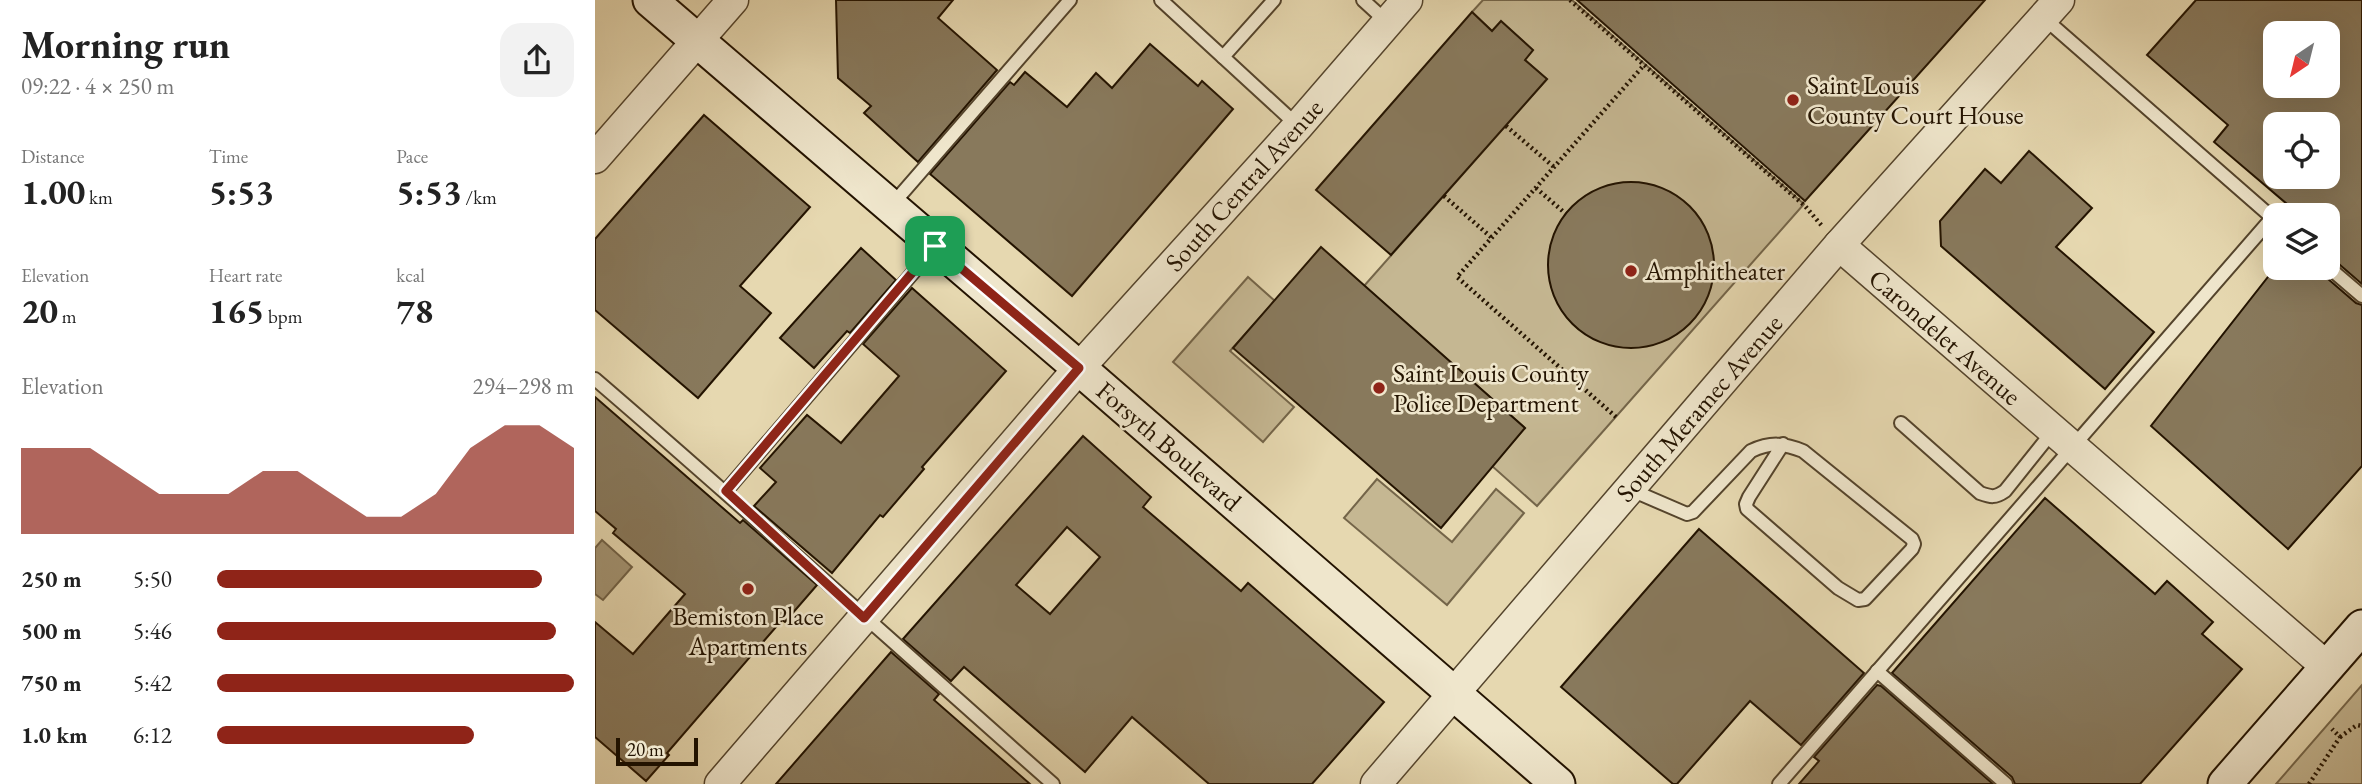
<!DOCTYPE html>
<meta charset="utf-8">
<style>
:root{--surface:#fff;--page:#f2f2f2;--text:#222;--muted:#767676;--accent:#8f2418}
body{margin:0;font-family:"EB Garamond",serif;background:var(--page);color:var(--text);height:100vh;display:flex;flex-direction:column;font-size:26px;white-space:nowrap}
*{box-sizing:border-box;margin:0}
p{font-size:23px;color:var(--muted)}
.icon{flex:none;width:38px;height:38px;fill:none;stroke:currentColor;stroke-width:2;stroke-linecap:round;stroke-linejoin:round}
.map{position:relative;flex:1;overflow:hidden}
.details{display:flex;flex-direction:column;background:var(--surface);width:595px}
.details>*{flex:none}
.needle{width:46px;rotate:215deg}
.tools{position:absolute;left:1668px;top:21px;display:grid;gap:14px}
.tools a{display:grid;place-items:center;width:77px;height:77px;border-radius:14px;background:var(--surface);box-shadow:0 7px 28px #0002;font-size:35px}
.scale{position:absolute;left:21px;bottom:18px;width:82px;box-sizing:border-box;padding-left:7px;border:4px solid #231300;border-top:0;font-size:19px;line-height:24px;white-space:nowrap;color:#231300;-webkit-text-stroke:5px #efe6cc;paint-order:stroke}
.pin{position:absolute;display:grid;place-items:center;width:60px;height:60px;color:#fff;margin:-30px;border-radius:14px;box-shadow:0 4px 10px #0006}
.round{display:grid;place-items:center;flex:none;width:74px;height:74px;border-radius:21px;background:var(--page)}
.summary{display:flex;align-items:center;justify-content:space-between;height:119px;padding:0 21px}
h1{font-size:38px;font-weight:700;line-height:52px}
.stats{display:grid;grid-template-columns:repeat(3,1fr);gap:10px;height:119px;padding:7px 21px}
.stats div{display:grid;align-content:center}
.stats b{font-size:35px;font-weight:700}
.stats small{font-size:19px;font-weight:400}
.stats p{font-size:19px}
.chart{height:196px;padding:14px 21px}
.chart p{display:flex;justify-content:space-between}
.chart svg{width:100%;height:126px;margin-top:7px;fill:var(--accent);opacity:.7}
ul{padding:0 21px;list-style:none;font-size:23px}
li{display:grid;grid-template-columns:112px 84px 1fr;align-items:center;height:52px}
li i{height:18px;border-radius:9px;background:var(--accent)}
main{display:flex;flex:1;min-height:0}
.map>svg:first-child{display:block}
</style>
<main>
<section class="details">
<div class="summary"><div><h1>Morning run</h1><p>09:22 · 4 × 250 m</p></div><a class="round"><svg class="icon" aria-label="share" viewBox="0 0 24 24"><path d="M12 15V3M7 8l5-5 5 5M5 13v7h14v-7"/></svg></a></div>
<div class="stats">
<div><p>Distance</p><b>1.00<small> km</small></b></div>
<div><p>Time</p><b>5:53</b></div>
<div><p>Pace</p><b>5:53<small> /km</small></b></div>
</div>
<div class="stats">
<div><p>Elevation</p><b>20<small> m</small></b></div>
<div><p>Heart rate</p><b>165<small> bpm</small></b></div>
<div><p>kcal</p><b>78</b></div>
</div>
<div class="chart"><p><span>Elevation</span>294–298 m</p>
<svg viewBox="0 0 160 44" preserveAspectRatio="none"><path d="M0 44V14L10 14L20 14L30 22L40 30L50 30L60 30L70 22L80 22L90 30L100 38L110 38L120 30L130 14L140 6L150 6L160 14V44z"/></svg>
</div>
<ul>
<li><b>250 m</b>5:50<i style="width:91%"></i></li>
<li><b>500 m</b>5:46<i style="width:95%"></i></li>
<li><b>750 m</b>5:42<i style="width:100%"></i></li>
<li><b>1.0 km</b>6:12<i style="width:72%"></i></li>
</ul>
</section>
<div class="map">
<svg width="1767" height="784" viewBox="0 0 1767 784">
<rect width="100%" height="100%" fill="#e6d8b0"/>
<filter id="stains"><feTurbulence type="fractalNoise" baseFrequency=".00286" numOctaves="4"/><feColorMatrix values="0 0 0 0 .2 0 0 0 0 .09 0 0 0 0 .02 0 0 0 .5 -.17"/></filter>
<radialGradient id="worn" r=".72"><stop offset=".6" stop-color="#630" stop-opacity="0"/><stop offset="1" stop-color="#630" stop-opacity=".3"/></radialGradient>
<!-- green -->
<g fill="#c5b792" stroke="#746549" stroke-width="2">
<path d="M888 0H977L1209 204 942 506 897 466 930 428 769 286 952 79 930 60 938 50 906 22 897 31 877 12Z"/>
<path d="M653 277 680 301 635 351 699 407 668 442 578 362Z"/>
<path d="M782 479 857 542 901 489 929 513 852 605 749 518Z"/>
<path d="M1767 685V784H1681Z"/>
</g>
<!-- water -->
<path fill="#a49574" stroke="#706146" stroke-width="2" d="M7 540 37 567 8 600 0 594V548Z"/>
<!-- building -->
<g fill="#88795c" stroke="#231300" stroke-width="2" fill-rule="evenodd">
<path d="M241 0H358L343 18 402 70 323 162 269 113 276 106 243 78Z"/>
<path d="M982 0H1390L1210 201Z"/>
<path d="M1601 0H1767V284L1738 259 1732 257V215H1705L1619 142 1633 125 1552 55ZM1680 33H1732V86H1680ZM1680 124H1732V177H1680Z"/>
<path d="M877 12 897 31 906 21 938 50 930 60 952 79 796 255 721 190Z"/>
<path d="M555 44 603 86 607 81 638 109 477 296 335 174 415 82 419 85 430 72 472 107 501 73 517 88Z"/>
<path d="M109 115 215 207 145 286 176 313 103 398 0 310V239Z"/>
<path d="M1434 151 1497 208 1461 247 1559 332 1510 389 1346 246 1345 221 1390 169 1406 183Z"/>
<circle cx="1036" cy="265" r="83"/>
<path d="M726 247 930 428 846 528 638 348Z"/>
<path d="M266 248 301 280 255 333 252 331 219 368 185 338Z"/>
<path d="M1680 268H1724L1726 273 1761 303 1767 305V466L1693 549 1556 426Z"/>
<path d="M317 288 411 371 327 467 329 469 288 517 285 515 237 573 159 506 181 482 165 468 212 415 246 443 304 376 268 344Z"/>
<path d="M0 397 145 523 148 520 222 585 190 622 187 620 72 753 74 755 51 781 0 737V622L38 654 90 594 18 533 21 529 0 511Z"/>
<path d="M488 436 556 497 548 507 646 591 653 583 789 702 717 784H614L537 717 490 772 369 667 356 681 308 639ZM472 527 505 557 455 614 421 585Z"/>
<path d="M1450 498 1560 594 1572 581 1618 622 1607 634 1647 669 1545 784H1420L1417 777 1297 673Z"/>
<path d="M1104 529 1269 673 1206 745 1155 701 1082 784H1078L966 687Z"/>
<path d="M296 652 344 694 339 700 435 784H181Z"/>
<path d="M1282 685 1286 686 1398 784H1204L1224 761 1219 757Z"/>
</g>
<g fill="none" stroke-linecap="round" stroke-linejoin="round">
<!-- service casing -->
<g stroke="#54442c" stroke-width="16">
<g id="service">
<path d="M566 0 628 57 679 0"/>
<path d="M768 0 792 22"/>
<path d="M1449 18 1680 220"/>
<path d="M628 57 703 126"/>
<path d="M296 206 475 0"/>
<path d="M1732 266 1767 296"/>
<path d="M0 379C155 512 305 649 458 784"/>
<path d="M1306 423 1385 493C1396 497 1400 498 1410 491L1458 431"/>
<path d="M1034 489 1092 514 1098 512 1156 451C1175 442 1189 443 1208 451L1317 539 1319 544 1317 549 1270 599 1263 600 1243 588 1152 509 1151 504 1154 497 1188 444"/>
<path d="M131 491 340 247"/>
<path d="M1282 671 1411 784"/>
<path d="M1184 784 1677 218"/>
</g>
</g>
<!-- tertiary casing -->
<g stroke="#54442c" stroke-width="33">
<g id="tertiary">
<path d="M0 158 138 0"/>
<path d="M1244 245 1732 667"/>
<path d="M125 784 484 368 703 126 812 0"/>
<path d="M781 784 1244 245 1464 0"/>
</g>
</g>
<!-- secondary casing -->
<g stroke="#231300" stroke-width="37">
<g id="secondary">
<path d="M55 0 484 368 963 784"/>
<path d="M1630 784 1767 627"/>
</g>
</g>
<!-- path -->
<g stroke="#231300" stroke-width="4.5" stroke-dasharray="2 3.5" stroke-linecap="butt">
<path d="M975 0 1210 206 1227 226"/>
<path d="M911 126 959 167"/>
<path d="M941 188 971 214"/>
<path d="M849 196 897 238"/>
<path d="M1021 417 862 277 1049 65"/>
<path d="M1745 737 1762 725 1767 726"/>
<path d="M1714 784 1745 737 1737 729"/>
</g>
<!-- service -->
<use href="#service" stroke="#efe6cc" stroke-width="12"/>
<!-- tertiary -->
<use href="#tertiary" stroke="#efe6cc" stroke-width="30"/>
<!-- secondary -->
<use href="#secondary" stroke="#efe6cc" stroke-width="33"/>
</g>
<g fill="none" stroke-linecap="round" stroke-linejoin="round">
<!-- route casing -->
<g stroke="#fff" stroke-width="14">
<path id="route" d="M340 246 484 368 269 618 131 491Z"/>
</g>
<!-- route -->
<use href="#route" stroke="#8f2418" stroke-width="9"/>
</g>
<!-- markers -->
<g fill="#8f2418" stroke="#efe6cc" stroke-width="2.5">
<circle cx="1198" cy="100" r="7"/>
<circle cx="1036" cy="271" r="7"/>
<circle cx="784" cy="388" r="7"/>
<circle cx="153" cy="589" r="7"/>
</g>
<g text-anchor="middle" stroke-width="5" stroke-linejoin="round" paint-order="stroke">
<!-- poi labels -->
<g font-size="26" fill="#231300" stroke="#efe6cc" text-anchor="start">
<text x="1212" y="94">Saint Louis<tspan x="1212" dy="30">County Court House</tspan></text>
<text x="1050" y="280">Amphitheater</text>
<text x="798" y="382">Saint Louis County<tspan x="798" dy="30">Police Department</tspan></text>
<text x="153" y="625" text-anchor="middle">Bemiston Place<tspan x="153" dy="30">Apartments</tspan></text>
</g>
<!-- street labels -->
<g font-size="26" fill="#231300" stroke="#efe6cc">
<text transform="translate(649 185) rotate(-48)" y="9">South Central Avenue</text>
<text transform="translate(1350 337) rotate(41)" y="9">Carondelet Avenue</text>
<text transform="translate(1104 408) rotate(-49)" y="9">South Meramec Avenue</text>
<text transform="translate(574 446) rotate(41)" y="9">Forsyth Boulevard</text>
</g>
</g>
<rect width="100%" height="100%" filter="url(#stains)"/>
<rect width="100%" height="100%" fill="url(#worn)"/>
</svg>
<div class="tools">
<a><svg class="needle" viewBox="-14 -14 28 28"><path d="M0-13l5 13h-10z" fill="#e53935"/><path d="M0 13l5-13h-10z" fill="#767676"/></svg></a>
<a><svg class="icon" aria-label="locate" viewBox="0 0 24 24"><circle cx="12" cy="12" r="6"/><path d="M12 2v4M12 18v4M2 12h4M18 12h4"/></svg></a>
<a><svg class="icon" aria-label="layers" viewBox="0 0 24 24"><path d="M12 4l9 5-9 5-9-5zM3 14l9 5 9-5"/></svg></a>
</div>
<div class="scale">20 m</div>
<div class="pin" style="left:340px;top:246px;background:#1e9e55"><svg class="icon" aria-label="arrive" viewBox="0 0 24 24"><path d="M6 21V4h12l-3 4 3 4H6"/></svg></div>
</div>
</main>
